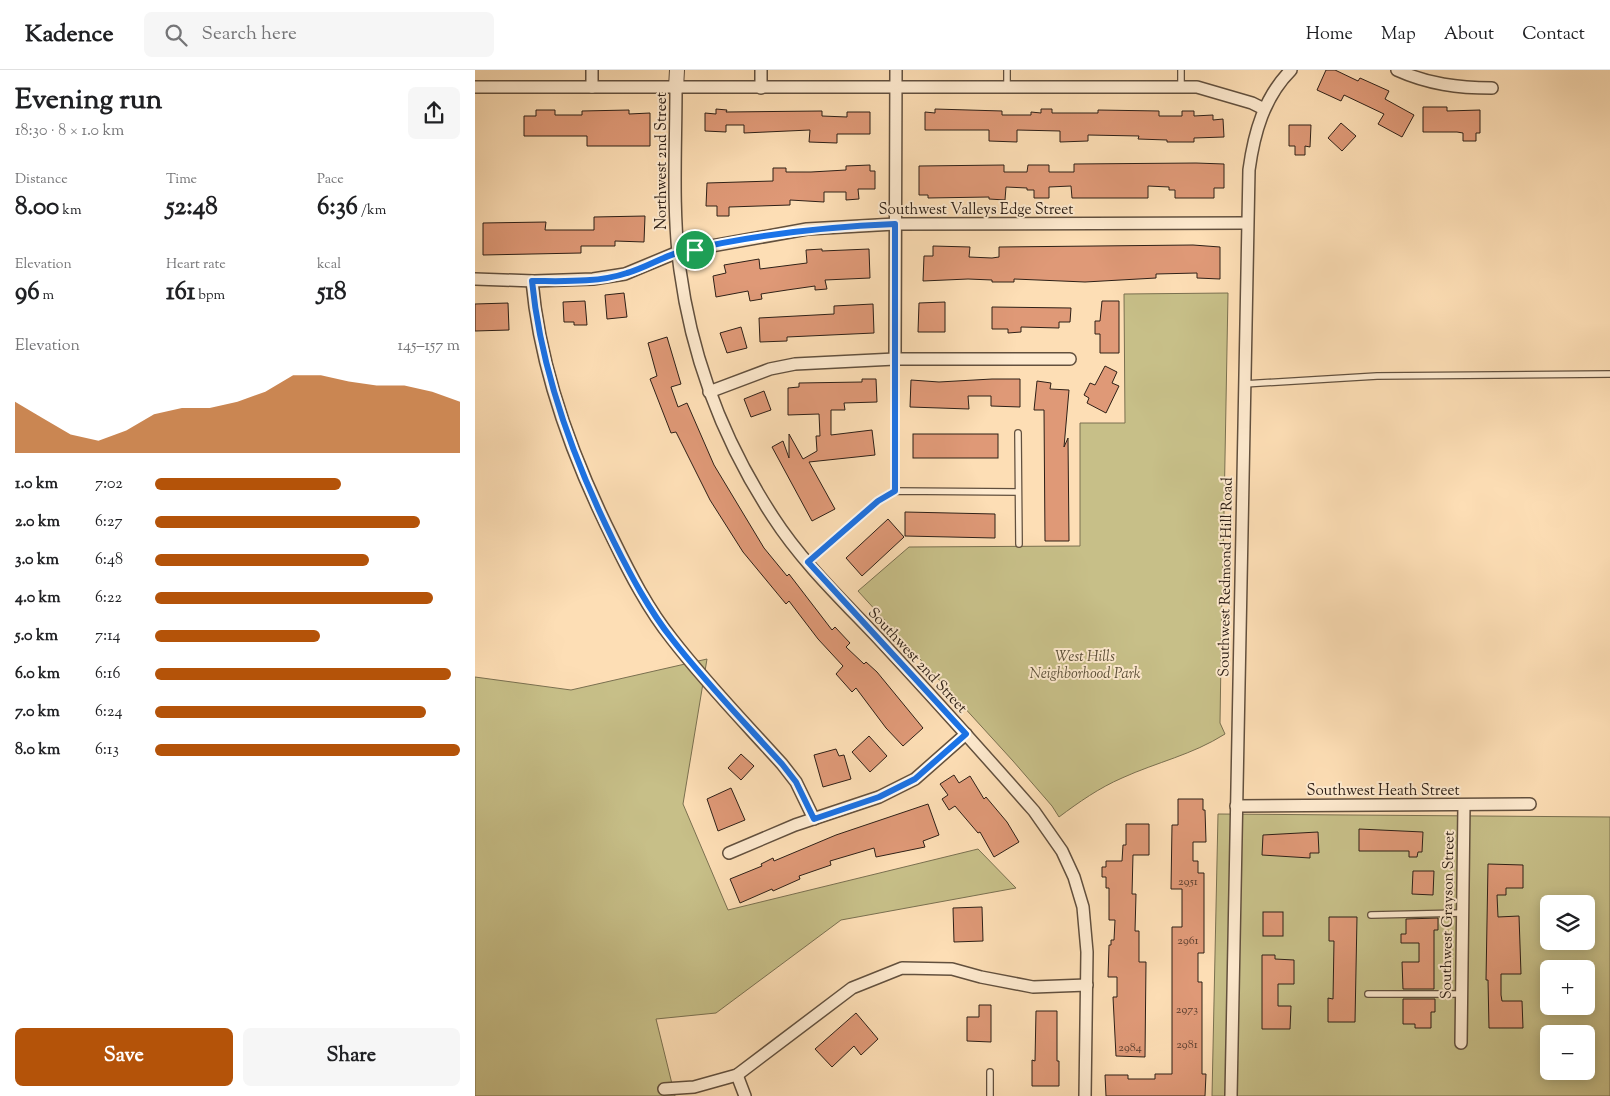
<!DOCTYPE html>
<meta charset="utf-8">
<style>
:root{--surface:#fff;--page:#f6f6f6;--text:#202124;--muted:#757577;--line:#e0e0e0;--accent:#b45309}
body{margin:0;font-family:"Sorts Mill Goudy",serif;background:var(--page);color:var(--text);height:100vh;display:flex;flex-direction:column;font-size:19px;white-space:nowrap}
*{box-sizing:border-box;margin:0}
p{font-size:16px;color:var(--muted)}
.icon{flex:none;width:28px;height:28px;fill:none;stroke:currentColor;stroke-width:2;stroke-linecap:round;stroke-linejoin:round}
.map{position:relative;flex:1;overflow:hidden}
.side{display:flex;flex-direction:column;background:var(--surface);width:475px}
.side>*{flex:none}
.buttons{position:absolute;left:1065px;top:825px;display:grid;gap:10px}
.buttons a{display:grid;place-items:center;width:55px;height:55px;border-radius:8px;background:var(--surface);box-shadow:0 2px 12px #0003;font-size:25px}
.pin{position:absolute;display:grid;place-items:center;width:42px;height:42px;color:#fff;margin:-21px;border:2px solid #fff;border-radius:50%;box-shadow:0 1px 5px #0007}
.round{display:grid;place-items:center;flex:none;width:52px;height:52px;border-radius:8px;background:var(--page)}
.summary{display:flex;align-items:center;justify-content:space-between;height:85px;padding:0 15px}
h1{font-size:28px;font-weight:700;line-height:38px}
.metrics{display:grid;grid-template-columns:repeat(3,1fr);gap:8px;height:85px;padding:5px 15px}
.metrics div{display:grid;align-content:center}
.metrics b{font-size:25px;font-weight:700}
.metrics small{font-size:14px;font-weight:400}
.metrics p{font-size:14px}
.chart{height:140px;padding:10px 15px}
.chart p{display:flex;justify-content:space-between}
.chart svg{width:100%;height:90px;margin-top:5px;fill:var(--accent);opacity:.7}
.primary-button{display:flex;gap:10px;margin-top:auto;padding:10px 15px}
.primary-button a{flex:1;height:58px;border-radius:8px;background:var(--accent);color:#fff;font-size:20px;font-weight:700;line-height:58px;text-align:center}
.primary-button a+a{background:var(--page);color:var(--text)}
ul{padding:0 15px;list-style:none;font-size:16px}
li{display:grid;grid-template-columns:80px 60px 1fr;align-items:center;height:38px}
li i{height:12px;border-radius:6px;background:var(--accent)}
header{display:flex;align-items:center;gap:30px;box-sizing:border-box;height:70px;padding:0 25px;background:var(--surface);border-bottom:1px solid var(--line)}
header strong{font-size:24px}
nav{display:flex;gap:28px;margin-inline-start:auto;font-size:18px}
.search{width:350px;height:45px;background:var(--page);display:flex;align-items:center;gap:12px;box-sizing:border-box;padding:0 18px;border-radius:8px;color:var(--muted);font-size:19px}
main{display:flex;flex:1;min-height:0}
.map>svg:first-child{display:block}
</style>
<header>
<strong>Kadence</strong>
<div class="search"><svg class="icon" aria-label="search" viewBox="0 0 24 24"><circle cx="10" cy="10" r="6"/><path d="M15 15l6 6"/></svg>Search here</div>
<nav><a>Home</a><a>Map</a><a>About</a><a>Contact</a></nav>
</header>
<main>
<section class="side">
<div class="summary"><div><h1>Evening run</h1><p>18:30 · 8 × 1.0 km</p></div><a class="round"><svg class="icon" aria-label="share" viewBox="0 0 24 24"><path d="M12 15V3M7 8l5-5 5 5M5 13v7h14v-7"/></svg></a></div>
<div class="metrics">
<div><p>Distance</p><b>8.00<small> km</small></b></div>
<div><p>Time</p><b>52:48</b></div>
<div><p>Pace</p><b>6:36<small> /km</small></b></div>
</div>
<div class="metrics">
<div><p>Elevation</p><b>96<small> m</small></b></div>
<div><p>Heart rate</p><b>161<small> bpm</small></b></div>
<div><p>kcal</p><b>518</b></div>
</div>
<div class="chart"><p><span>Elevation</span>145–157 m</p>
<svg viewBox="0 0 160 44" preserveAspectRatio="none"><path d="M0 44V19L10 27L20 35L30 38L40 33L50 25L60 22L70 22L80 19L90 14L100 6L110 6L120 9L130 11L140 11L150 14L160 19V44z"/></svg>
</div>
<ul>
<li><b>1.0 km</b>7:02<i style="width:61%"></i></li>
<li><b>2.0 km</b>6:27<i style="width:87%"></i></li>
<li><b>3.0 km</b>6:48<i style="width:70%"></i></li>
<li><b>4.0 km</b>6:22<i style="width:91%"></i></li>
<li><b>5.0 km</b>7:14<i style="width:54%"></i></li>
<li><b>6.0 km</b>6:16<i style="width:97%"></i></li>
<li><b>7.0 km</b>6:24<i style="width:89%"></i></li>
<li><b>8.0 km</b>6:13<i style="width:100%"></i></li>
</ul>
<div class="primary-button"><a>Save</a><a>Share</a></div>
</section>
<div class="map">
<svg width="1135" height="1026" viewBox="0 0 1135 1026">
<rect width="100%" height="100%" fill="#fddeb5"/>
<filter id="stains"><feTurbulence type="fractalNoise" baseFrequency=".004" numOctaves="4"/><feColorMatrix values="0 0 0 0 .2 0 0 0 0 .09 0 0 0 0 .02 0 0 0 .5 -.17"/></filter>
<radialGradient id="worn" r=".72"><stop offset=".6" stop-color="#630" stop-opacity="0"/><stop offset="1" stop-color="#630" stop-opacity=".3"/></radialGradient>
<!-- green -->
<g fill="#c7bf88" stroke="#7a7050" fill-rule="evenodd">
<path d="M753 223 748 498C749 507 753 515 747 523L745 653 750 664C717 685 682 692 647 708 624 718 604 732 584 747L577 736 538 691 383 521 434 477 605 476V353H650L649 224Z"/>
<path d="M232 589 208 734 253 840 503 779 541 818 366 850 241 943 181 949 200 1026H0V607L96 620Z"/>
<path d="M743 744 1135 747V1026H737ZM1074 834H1111V871H1074ZM1074 899H1111V936H1074ZM1074 964H1111V1001H1074Z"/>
</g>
<!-- building -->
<g fill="#df9977" stroke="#2e2017">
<path d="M851 0H860L883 11 885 8 914 21 910 29 939 45 927 67 903 54 909 44 869 25 866 31 842 20Z"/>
<path d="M948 37H972V41L1005 40V63H1001V71H988V63L982 62H948Z"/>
<path d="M241 39 252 40 251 42 347 41V46L372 47V42H395V64H362V73L334 72 335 60 269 63V55H251V62L230 61V43L241 44Z"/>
<path d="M460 39 527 41V45H556V42L566 43V39H577V43H623V40L684 41V46H707V41H719V46L738 45V50L748 49 749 67 719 68V72H692V70L663 69 664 66 613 65V71L585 72V61L542 60V72L514 71V60H450V42L460 43Z"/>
<path d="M61 40H80V45H107V41L154 40V44L175 43V76H112V66H49V46H61Z"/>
<path d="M866 53 881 66 867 81 853 68Z"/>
<path d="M814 55H836L835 77 830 76V85H820V76H814Z"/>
<path d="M721 93 749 94V118H739V128H700V120H694V117L673 116V128H597L596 116 574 117V128H559V120H552V118L531 117 530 130 514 129V127L453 128V125H444V96L529 95V102H552L553 95H574V102H599V94Z"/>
<path d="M395 95V101H400V119H383L384 129 371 130V122H349V132L315 130V135L254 137V146H242V136H231L232 113 298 111V98H311V102H336L371 100V96Z"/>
<path d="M170 146 169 172 140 171V176H106V183L8 185V153L71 152 70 160H119V147Z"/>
<path d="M718 175 745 177V209L722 208V203L681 204V208L610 212 539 209V212H517V210L493 209 448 211 449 186H458V176L495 177 494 187 517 188 524 187V177Z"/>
<path d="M347 179V181L394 179 395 208 350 210 352 219 340 220V216L312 220 286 224 287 229 275 231 273 221 241 227 238 206 251 203 249 195 284 189 285 199 332 193 331 180Z"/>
<path d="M149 223 152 247 132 249 130 225Z"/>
<path d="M110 231 112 255H99V252H89L88 232Z"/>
<path d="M627 231H644V283H625V264H620V251H625Z"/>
<path d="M470 232V262H443L444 233Z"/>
<path d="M33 233 34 260 0 261V234Z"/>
<path d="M398 234 399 263 312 267V271L285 272 284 248 359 244V236Z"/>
<path d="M517 237 596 238 595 252H584V258L546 257V262L533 263V259H517Z"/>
<path d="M266 257 272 278 252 283 245 263Z"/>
<path d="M192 267 206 314 196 317 203 337 212 333 239 395 289 478 312 506 314 504 357 560 360 557 375 573 371 577 389 594 391 592 402 602 448 658 428 676 411 658 381 618 377 622 361 604 368 596 343 569 314 531 311 534 268 482 235 430 201 362 196 363 175 309 182 306 173 273Z"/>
<path d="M630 296 642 302 637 313 644 316 631 343 612 333 614 328 609 325 615 313 620 315Z"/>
<path d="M387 309H401L402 332 369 333 370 340H356V365L397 360 400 385 334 392 360 439 337 451 297 377 308 371 314 388V364L328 389 342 381 341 366H345L344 344 313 345V318L324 317V313L387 312Z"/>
<path d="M517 309H545V337L516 336V326H493L494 339 435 337 436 310 464 312Z"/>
<path d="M562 311 576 313 575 319 594 320 589 377 593 368 594 471H570L569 340H559Z"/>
<path d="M289 321 296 340 276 347 269 329Z"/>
<rect x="438" y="364" width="85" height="24"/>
<path d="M430 442 520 444V468L430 466Z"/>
<path d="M413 449 429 467 387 506 371 488Z"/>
<path d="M394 666 412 686 395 702 377 682Z"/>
<path d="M361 679 364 686 369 685 376 709 348 717 339 685Z"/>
<path d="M266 684 279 696 266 710 253 698Z"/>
<path d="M479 705 484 713 495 706 509 729 511 727 532 752 544 772 519 787 505 762 503 763 480 736 474 740 467 729 473 725 465 714Z"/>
<path d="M256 718 270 750 243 761 232 729Z"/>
<path d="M703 729H728V740H730L731 772H718V791H723V803H729V883H723V912H727V1004H731L730 1026H631L630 1005H653V1009H680V1004H697V857H707V819H696L697 755H703Z"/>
<path d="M453 734 464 765 448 771 450 777 401 787 399 778 355 791 356 795 324 806 325 809 298 821 297 819 265 833 255 809 287 796 286 794 298 788 299 791 361 765Z"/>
<path d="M651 754H674V785H658L657 824H661L660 861H664V892H671L670 987 641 986 638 927H642V907H633L634 875H636V870H639L640 850H634V818H631V807H627V797H631V791H647L648 775H651Z"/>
<path d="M884 759 948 762 947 782H943L942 787H934V781H884Z"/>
<path d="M843 762 844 783H835V788L787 785 788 765Z"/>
<path d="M1013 794 1048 795V818H1031V825H1022L1023 847 1044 846 1046 904H1026V925L1027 931H1047L1048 958H1014L1013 910H1011Z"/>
<path d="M938 801H959L958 825 937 824Z"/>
<path d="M507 837 508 871 479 872 478 838Z"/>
<rect x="788" y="842" width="20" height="24"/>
<path d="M854 847H882L880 952H853V928L858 929 859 871H854Z"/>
<path d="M963 848V860H959V919H928L927 892H944V873H926V864H931V849Z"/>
<path d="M787 885H800V889L819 890V914H803V936H816L815 959H787Z"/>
<path d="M928 929H960V942H956V958H940V954H928Z"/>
<path d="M504 935H516V972L492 971V947H504Z"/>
<path d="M561 941H582V991H584V1016H557V990L560 991Z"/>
<path d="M381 943 403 969 386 985 379 976 357 997 340 979Z"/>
</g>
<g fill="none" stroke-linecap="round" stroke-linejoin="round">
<!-- service casing -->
<g stroke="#62503e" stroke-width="8">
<g id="service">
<path d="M532 0V17"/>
<path d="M706 17V0"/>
<path d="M769 314 902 306 1135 304"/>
<path d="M543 363 544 474"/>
<path d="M419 421 420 289"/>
<path d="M333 492 403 431 419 421 543 422"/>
<path d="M896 845 987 843"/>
<path d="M893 924H986"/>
<path d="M515 1026V1002"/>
</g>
</g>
<!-- minor casing -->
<g stroke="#62503e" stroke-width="14">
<g id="minor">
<path d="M117 0V17"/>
<path d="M922 0C953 14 983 18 1017 18"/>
<path d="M0 17H722L777 33 789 39"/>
<path d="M201 18C201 78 197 140 205 200 217 289 249 372 298 447 327 492 367 530 403 568 456 625 508 683 559 741L587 781 599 807 608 837 612 882 610 1026"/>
<path d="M286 18V0"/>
<path d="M0 209 59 211 118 209 150 204 203 182 332 159 420 154 772 153"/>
<path d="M57 211C65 300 98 389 138 469 155 504 173 539 197 569 231 613 270 653 307 694L321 712 339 749"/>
<path d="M420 289 421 0"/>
<path d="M234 322 295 299 320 294 420 289H595"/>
<path d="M761 736 1055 734"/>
<path d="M254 783 320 755 404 727 440 709 491 664"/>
<path d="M986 973 989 735"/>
<path d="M262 1005 270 1026"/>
<path d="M189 1019 219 1017 262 1005 377 918 427 898 477 899 506 907 558 917 612 915"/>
<path d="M756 1026 774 100C779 63 789 27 816 0"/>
</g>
</g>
<!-- tertiary casing -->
<g stroke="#62503e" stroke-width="16">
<path id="tertiary" d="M201 18 202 0"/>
</g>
<!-- service -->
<use href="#service" stroke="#feeacf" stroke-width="5.5"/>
<!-- minor -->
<use href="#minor" stroke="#feeacf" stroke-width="11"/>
<!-- tertiary -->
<use href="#tertiary" stroke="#feeacf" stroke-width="14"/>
</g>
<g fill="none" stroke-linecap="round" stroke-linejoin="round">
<!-- route casing -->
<g stroke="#fff" stroke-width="10">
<path id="route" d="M420 154V421L403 431 333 492 491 664 440 709 404 727 339 749 321 712 307 694C270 653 231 613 197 569 174 540 156 506 139 472 99 391 66 302 57 211 86 211 123 213 152 203 170 198 187 187 205 182 276 165 347 157 420 154Z"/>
</g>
<!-- route -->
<use href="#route" stroke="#1a73e8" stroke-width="6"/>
</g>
<g text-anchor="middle" stroke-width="4" stroke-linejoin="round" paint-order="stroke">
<!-- number labels -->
<g font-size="12" fill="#5a3e2f">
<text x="713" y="815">2951</text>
<text x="713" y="874">2961</text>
<text x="712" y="943">2973</text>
<text x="712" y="978">2981</text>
<text x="655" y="981">2984</text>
</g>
<!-- street labels -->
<g font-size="15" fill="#2e2017" stroke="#feeacf">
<text transform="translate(186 91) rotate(-90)" y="5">Northwest 2nd Street</text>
<text x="501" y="144">Southwest Valleys Edge Street</text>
<text transform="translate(750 507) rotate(-89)" y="5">Southwest Redmond Hill Road</text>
<text transform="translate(443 590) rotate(47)" y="5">Southwest 2nd Street</text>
<text x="908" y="725">Southwest Heath Street</text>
<text transform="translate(972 845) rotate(-89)" y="5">Southwest Grayson Street</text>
</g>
<!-- park labels -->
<g font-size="15" font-style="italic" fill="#5c5039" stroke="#feeacf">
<text x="610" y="591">West Hills<tspan x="610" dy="17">Neighborhood Park</tspan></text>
</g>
</g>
<rect width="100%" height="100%" filter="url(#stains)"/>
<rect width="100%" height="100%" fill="url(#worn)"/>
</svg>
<div class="buttons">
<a><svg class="icon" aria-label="layers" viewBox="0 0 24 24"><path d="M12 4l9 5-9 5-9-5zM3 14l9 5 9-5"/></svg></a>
<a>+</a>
<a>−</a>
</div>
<div class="pin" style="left:220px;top:180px;background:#1e9e55"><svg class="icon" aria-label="arrive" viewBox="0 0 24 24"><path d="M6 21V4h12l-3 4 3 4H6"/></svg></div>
</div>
</main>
